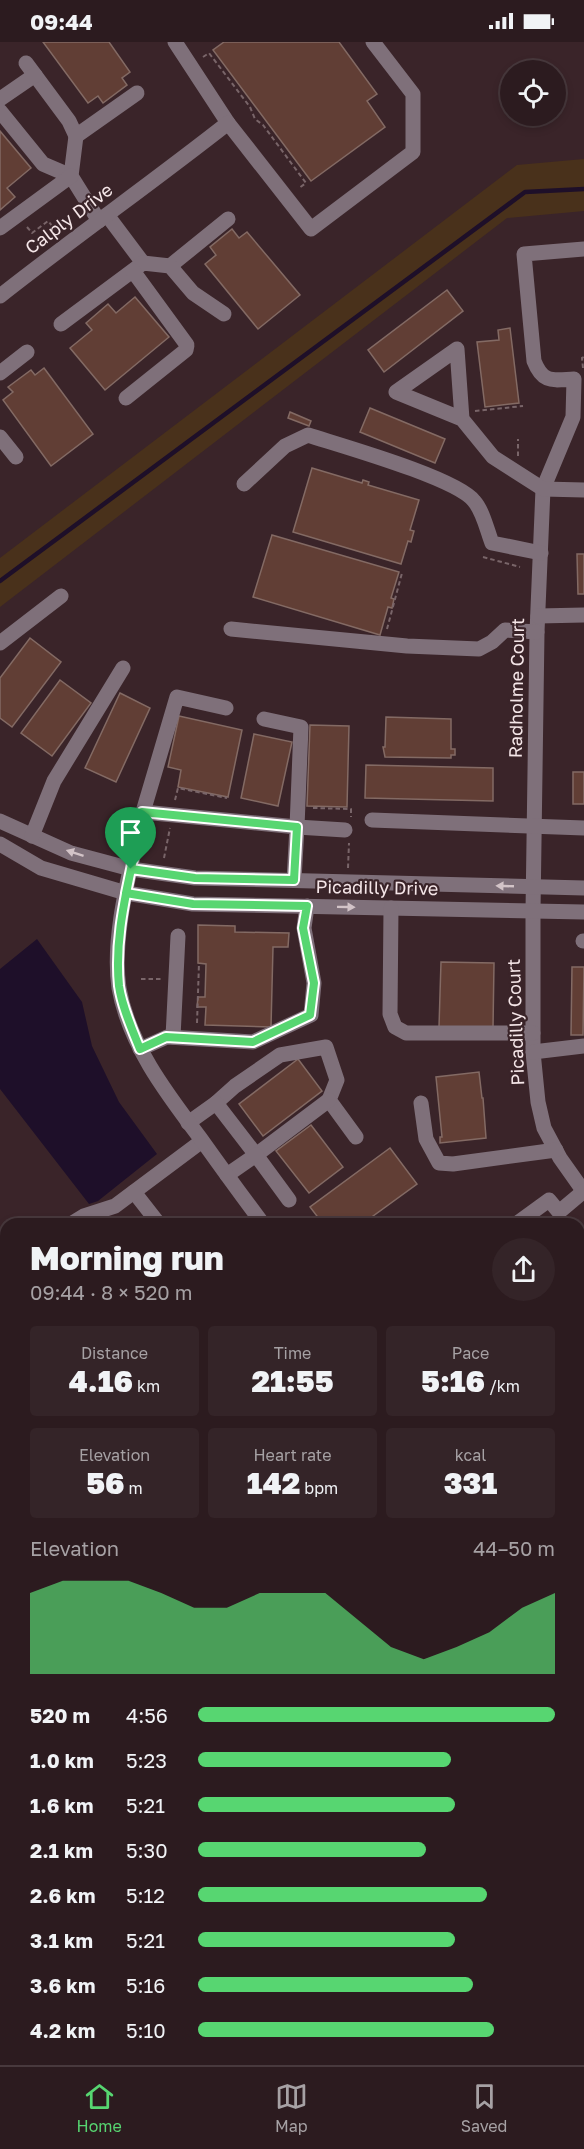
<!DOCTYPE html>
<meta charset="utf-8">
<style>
:root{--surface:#2c1b1f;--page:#342428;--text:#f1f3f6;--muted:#a6a1a4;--line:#48393d;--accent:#57d671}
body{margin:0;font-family:"Golos Text",sans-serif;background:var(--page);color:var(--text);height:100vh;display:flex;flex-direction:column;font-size:22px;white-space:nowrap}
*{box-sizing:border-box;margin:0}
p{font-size:20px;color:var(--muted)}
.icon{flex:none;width:33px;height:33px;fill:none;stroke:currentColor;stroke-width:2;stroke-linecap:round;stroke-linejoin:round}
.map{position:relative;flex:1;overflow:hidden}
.details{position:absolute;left:0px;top:1176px;width:585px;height:848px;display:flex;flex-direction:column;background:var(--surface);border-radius:18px 18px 0 0;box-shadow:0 3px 9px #0003,0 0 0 2px var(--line)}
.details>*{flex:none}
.tools{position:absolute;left:500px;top:18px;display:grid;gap:12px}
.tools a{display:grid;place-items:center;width:66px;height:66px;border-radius:50%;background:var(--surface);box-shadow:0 3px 9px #0003,0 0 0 2px var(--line);font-size:30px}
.pin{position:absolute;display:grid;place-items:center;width:51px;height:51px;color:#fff;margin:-62px -26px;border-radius:50% 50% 50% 0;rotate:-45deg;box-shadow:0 0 6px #0007}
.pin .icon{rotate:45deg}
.round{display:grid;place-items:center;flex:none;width:63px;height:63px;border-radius:32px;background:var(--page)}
.summary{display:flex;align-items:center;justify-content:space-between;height:102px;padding:0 30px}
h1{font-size:33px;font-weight:800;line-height:45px}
.figures{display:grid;grid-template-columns:repeat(3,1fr);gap:9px;height:102px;padding:6px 30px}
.figures div{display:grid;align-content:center;border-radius:6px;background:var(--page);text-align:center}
.figures b{font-size:30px;font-weight:800}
.figures small{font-size:16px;font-weight:400}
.figures p{font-size:16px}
.chart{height:168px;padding:12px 30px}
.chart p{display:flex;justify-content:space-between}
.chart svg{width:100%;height:108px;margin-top:6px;fill:var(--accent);opacity:.7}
ul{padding:0 30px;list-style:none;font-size:20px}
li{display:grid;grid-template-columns:96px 72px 1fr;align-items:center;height:45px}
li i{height:15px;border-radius:8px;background:var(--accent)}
.status{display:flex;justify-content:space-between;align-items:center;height:42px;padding:0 30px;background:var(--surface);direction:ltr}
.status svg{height:16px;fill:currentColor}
.tabs{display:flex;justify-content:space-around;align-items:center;height:84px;border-top:2px solid var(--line);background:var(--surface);font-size:16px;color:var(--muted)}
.tabs a{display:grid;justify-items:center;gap:3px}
.tabs .on{color:var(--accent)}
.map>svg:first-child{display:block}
</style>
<div class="status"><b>09:44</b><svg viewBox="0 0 49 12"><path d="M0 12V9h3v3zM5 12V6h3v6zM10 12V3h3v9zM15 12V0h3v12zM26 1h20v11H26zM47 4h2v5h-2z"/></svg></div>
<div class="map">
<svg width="584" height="2023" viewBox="0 0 584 2023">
<rect width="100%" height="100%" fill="#3a2429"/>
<!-- green -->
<path fill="#49311b" d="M584 117V169L507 176 0 565V516L517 123Z"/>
<!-- water -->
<path fill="#1e0f29" d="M37 897 82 960 92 1004 119 1060 157 1112 98 1159 89 1162 0 1047V927Z"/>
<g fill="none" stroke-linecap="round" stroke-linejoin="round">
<!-- stream -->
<path stroke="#1e0f29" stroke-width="4.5" d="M0 539 525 150 584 147"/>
</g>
<!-- building -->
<g fill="#613e35" stroke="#836a64" stroke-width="1.5">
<path d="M43 0H109L130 30 122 36 127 43 103 61 98 54 88 61Z"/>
<path d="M224 0H339L377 52 367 59 385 85 311 139 213 8Z"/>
<path d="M0 89 31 126 7 146 15 155 0 168Z"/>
<path d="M232 187 239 196 247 190 300 253 258 287 205 222 216 213 210 205Z"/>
<path d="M447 248 463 269 384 330 368 308Z"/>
<path d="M135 255 169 295 105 348 70 306 92 288 86 281 108 262 116 271Z"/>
<path d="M510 286 519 361 485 365 477 300 499 298 498 288Z"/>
<path d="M44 326 93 392 51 424 3 358 13 350 8 345 31 328 35 333Z"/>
<path d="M370 366 445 397 435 421 360 390Z"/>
<path d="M290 370 311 379 309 384 288 376Z"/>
<path d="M312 426 362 441 363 438 369 440 368 443 419 458 410 488 414 489 411 500 408 499 401 522 293 490Z"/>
<path d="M272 493 399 530 391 556 394 557 392 566 388 565 380 593 253 555Z"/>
<path d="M577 512H584V552H578Z"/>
<path d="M30 596 61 620 12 685 0 676V636Z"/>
<path d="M60 638 91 661 52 714 21 691Z"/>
<path d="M120 651 150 666 116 740 85 726Z"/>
<path d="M179 674 242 688 228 755 178 745 181 728 168 725Z"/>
<path d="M386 675 451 677V707H455V713H451V716L385 715 383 705H385Z"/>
<path d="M310 683 349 684 347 765 307 764Z"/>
<path d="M254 692 292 700 278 764 241 756Z"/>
<path d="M366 723 493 726V759L365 756Z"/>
<rect x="573" y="730" width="11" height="32"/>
<path d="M198 883 235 884V890L289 891 288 905H273L271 985 205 983 206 965H197L198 955H205L206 922 198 921Z"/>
<path d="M441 920 494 921 493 986 439 985Z"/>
<path d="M572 925H584L583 993H571Z"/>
<path d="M298 1017 322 1049 263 1094 239 1062Z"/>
<path d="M479 1030 482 1056H483L486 1096 440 1101V1095H442L436 1035Z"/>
<path d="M311 1083 343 1125 309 1151 276 1109Z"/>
<path d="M390 1106 417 1142 362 1182H323L310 1165Z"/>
<path d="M0 1316 6 1324V1388L0 1380Z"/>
<path d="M0 1418 6 1425V1492L0 1484Z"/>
<path d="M579 1421 584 1428V1443L579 1447Z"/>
<path d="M584 1456V1498L579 1491V1460Z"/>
<path d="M0 1622 6 1629V1695L0 1688Z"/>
<path d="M0 1725 6 1733V1798L0 1790Z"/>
</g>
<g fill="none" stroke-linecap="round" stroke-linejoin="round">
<!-- path -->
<g stroke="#796569" stroke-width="2" stroke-dasharray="4.5 3" stroke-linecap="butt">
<path d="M203 15 209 11 250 65 255 77 263 83 306 141 299 146"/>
<path d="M27 185 32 191 48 179 54 186"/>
<path d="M583 326 582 316 584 315"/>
<path d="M475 369 523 364"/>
<path d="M518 414V397"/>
<path d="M483 515 520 525"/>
<path d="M387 587 402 531"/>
<path d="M175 758 178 746 227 756"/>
<path d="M313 766 351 767V775"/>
<path d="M164 816 170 786"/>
<path d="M348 826 349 801"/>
<path d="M141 937H162"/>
<path d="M197 981 199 921"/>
<path d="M579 1970 584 1966"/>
<path d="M579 1978 584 1985"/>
</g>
<!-- minor -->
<g stroke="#7f707a" stroke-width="15">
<path d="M175 0 228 81"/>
<path d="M26 21 69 79 76 94"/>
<path d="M0 57 35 33"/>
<path d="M0 69 43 122 71 134"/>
<path d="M107 173 143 221"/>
<path d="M99 179 71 134 76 94 137 51"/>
<path d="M0 186 71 134"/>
<path d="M584 207 524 212 534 319C543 342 553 338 574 337L573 375 543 447 537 590 533 869V1010L538 1060 544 1086 560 1116 584 1150"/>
<path d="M170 224 228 177"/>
<path d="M0 254C75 195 153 140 228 81L311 187 413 110V52L373 0"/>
<path d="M61 282 143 221 170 224 193 251 224 272"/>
<path d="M0 331 27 310"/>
<path d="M126 356 186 308 187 303 133 229"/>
<path d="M462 377 396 350 457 307 462 377 493 415 543 447 584 448"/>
<path d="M0 395 16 415"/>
<path d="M244 442 285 404 308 393C342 404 456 436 474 459 483 469 487 488 492 501L541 511"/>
<path d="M538 574 584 573"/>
<path d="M231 587 407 604 479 607 492 600 505 588 537 590"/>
<path d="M0 601 61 554"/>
<path d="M264 677 301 685 297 785 345 788"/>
<path d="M143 770 177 655 226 666"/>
<path d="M372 778 584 786"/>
<path d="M0 779 71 811 131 827 195 836 584 846"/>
<path d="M32 794 54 739 123 626"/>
<path d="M0 802 41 826 126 851 193 862 584 870"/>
<path d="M391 866 390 972 395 985 406 991H533"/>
<path d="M583 899H584"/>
<path d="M173 995 178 894"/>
<path d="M140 1007 167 995 253 1000 311 973 314 941 304 886 307 864"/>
<path d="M533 1010 584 1004"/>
<path d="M216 1061 235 1044 280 1013 326 1005 337 1038 329 1058 356 1095"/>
<path d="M421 1061 426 1097 439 1121 453 1122 556 1108"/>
<path d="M188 1081 216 1061 256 1113 329 1058"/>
<path d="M227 1133 256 1113 289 1158"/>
<path d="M134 1150 159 1182"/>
<path d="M71 1182 84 1174 115 1164 202 1099"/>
<path d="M263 1182C242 1154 221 1125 201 1097 167 1052 129 1003 119 946 111 892 132 823 143 770L297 785 294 838"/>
<path d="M516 1182 549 1158 559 1170 584 1149"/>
<path d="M579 1199 584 1206"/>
<path d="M0 1236 6 1232"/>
<path d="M579 1286 584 1282"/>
<path d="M0 1291 6 1299"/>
<path d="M579 1394 584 1400"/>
<path d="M0 1408 6 1416"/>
<path d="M0 1503 6 1510"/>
<path d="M579 1511 584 1507"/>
<path d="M0 1564 6 1553"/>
<path d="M579 1591 584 1597"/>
<path d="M0 1609 6 1617"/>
<path d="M579 1693 584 1700"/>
<path d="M0 1708 6 1716"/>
<path d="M0 1808 6 1815"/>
<path d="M0 1998 6 1988"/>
<path d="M189 2023 196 2018"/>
</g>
</g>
<!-- one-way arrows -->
<defs><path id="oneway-solid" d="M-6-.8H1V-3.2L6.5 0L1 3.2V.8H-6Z" transform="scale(1.5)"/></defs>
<g fill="#d2c3c7">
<use href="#oneway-solid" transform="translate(75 811) rotate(-162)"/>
<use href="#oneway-solid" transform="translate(505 844) rotate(-178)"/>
<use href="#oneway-solid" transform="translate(346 865) rotate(1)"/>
</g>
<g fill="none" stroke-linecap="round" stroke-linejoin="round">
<!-- route casing -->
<g stroke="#fff" stroke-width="12">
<path id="route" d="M131 827C123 865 115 904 119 944 122 965 132 987 140 1007L166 995 253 1000 310 973 314 941 303 886 307 864 193 862 126 851 131 827 195 836 294 838 297 785 142 770 131 827"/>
</g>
<!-- route -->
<use href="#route" stroke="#57d671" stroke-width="8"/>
</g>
<g text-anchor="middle" stroke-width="4.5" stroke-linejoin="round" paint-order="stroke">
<!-- street labels -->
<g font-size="18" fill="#f5e6e8" stroke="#3a2429">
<text transform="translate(69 177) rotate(-37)" y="6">Calply Drive</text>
<text transform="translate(517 646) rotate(-89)" y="6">Radholme Court</text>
<text transform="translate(377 846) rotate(1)" y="6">Picadilly Drive</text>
<text transform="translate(516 980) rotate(-92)" y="6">Picadilly Court</text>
</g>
</g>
</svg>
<div class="tools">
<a><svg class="icon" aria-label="locate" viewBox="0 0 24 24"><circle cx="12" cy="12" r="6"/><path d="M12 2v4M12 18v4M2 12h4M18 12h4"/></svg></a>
</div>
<div class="pin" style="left:131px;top:827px;background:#1e9e55"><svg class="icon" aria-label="arrive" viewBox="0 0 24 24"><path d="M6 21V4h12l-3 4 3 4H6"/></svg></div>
<section class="details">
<div class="summary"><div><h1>Morning run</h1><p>09:44 · 8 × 520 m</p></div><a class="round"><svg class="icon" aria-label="share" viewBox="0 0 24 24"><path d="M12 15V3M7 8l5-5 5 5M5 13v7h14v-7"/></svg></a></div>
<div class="figures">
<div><p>Distance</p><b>4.16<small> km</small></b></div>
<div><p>Time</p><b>21:55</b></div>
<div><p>Pace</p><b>5:16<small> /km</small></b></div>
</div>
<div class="figures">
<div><p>Elevation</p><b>56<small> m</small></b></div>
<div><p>Heart rate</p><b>142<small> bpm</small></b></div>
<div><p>kcal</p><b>331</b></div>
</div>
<div class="chart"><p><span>Elevation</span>44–50 m</p>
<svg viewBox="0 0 160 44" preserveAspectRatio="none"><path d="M0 44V11L10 6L20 6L30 6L40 11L50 17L60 17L70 11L80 11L90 11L100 22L110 33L120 38L130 33L140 27L150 17L160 11V44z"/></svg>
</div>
<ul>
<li><b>520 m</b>4:56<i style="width:100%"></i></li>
<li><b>1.0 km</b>5:23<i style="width:71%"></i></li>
<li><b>1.6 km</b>5:21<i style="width:72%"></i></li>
<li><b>2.1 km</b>5:30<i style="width:64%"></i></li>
<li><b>2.6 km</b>5:12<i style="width:81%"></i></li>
<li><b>3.1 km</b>5:21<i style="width:72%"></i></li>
<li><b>3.6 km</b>5:16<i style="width:77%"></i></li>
<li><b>4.2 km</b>5:10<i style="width:83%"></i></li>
</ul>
</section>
</div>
<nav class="tabs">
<a class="on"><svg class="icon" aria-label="home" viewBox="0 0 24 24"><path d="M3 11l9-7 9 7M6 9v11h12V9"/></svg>Home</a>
<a><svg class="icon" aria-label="map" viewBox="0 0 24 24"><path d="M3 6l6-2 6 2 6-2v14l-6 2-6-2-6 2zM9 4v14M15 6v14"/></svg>Map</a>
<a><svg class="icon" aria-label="saved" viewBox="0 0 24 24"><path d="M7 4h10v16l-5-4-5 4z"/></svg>Saved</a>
</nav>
